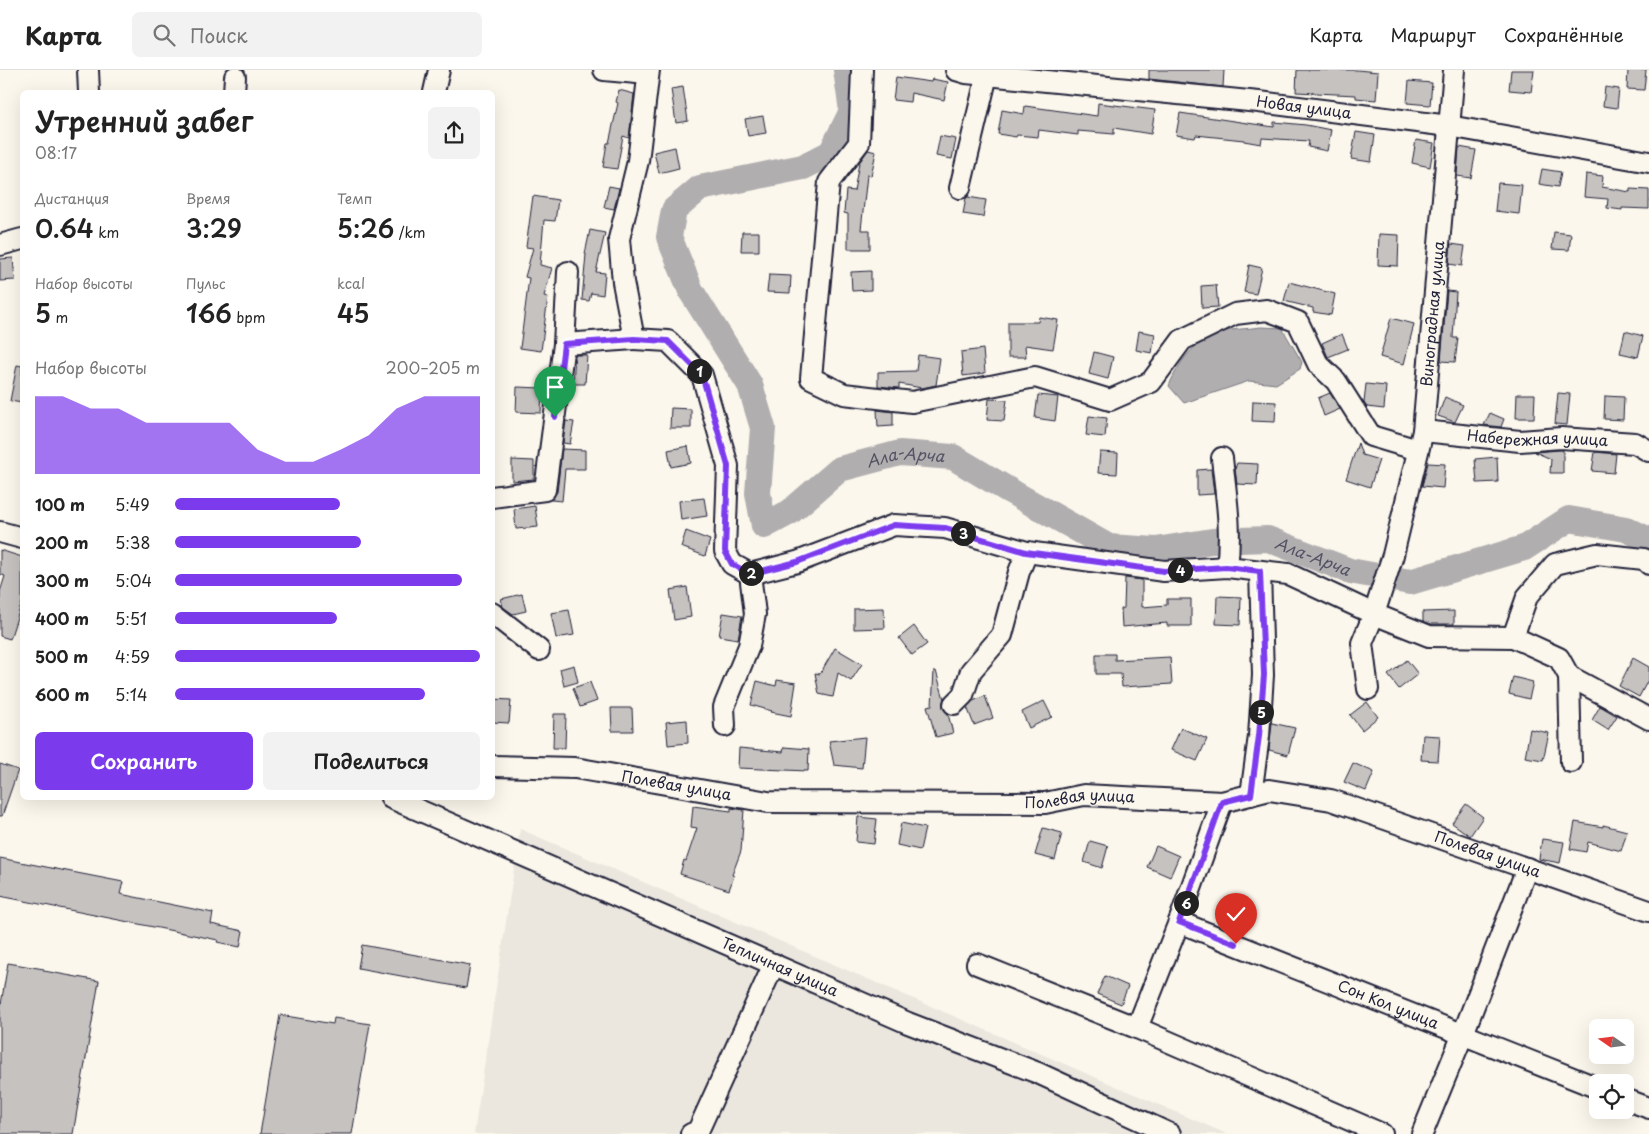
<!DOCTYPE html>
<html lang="ru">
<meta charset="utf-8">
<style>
:root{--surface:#fff;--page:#f2f2f2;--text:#222;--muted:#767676;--line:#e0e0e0;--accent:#7c3aed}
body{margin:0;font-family:"Playpen Sans",sans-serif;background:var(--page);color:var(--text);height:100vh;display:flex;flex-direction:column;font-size:19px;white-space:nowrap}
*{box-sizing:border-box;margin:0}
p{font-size:16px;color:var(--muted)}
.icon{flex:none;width:28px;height:28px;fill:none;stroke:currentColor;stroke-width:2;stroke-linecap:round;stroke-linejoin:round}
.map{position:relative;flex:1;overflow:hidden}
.sheet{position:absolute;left:20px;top:20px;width:475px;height:710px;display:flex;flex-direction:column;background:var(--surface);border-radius:8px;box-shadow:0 5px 20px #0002}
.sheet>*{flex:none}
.needle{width:32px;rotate:284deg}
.fabs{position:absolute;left:1589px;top:949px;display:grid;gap:10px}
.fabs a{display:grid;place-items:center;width:45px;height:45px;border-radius:8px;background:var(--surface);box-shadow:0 5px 20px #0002;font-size:25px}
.pin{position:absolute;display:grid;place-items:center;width:42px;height:42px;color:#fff;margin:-51px -21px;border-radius:50% 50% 50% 0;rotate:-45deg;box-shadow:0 0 5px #0007}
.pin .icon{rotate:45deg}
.km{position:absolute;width:25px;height:25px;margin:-12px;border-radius:50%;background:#222;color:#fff;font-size:14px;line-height:25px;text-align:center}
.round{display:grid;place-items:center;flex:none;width:52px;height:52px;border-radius:8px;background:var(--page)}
.overview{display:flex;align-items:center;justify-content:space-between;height:85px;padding:0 15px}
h1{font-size:28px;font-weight:600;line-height:38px}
.metrics{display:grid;grid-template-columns:repeat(3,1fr);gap:8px;height:85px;padding:5px 15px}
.metrics div{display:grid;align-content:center}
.metrics b{font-size:25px;font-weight:600}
.metrics small{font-size:14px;font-weight:400}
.metrics p{font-size:14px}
.chart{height:140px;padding:10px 15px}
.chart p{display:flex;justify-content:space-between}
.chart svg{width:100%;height:90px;margin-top:5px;fill:var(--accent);opacity:.7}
.primary-button{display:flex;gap:10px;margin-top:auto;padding:10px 15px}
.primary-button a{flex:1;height:58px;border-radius:8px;background:var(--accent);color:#fff;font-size:20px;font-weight:600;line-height:58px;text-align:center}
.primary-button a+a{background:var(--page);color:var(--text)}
ul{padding:0 15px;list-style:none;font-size:16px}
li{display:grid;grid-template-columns:80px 60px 1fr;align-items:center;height:38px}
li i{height:12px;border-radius:6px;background:var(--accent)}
header{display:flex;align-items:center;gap:30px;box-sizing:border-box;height:70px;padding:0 25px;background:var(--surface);border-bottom:1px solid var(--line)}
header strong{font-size:24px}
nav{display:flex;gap:28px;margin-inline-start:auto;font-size:18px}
.search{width:350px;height:45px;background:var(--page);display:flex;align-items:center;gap:12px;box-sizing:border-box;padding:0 18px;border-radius:8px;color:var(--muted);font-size:19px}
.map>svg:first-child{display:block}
</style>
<header>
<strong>Карта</strong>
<div class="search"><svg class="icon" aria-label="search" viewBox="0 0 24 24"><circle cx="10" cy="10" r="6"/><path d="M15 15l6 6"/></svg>Поиск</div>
<nav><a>Карта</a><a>Маршрут</a><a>Сохранённые</a></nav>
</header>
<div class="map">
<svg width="1649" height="1064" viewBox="0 0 1649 1064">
<rect width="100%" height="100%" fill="#fbf7ec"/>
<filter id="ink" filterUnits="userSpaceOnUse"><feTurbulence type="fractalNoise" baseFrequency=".02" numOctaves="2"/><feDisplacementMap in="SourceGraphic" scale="10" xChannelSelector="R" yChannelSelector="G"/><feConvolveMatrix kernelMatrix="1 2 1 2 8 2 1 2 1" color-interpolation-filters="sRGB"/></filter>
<g filter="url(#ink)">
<!-- built -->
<path fill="#ebe7df" d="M520 759 1227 1064H474Z"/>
<!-- water -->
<path fill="#b1aeb0" stroke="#787681" d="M1261 257 1282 258 1302 292 1300 299 1276 314 1249 311 1184 333 1169 316C1177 295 1193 273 1214 264 1226 259 1248 259 1261 257Z"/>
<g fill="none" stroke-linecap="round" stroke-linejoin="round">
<!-- river -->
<path stroke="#b1aeb0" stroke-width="26" id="s1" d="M846 0 852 41 831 83 803 97 700 118 674 140 669 167 691 221 750 315 763 358 758 423 764 456 790 442 840 399 900 383 953 387 1010 421 1109 477 1156 480 1212 471 1268 469 1350 501 1410 512 1524 478 1569 449 1626 459 1649 470"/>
</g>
<!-- building -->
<g fill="#c6c2c0" stroke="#22223b">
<path d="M1149 0H1224L1223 17 1149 9Z"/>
<path d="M1297 0H1357L1378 2 1376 30 1356 28V25L1296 22Z"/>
<path d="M1511 0H1534L1531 22 1509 20Z"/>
<path d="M1628 0H1646L1644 20 1627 19Z"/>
<path d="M896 7 931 12 932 9 948 12 944 30 911 23 910 32 893 30Z"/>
<path d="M1409 11 1432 13 1430 35 1407 33Z"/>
<path d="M683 17 688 51 676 53 671 19Z"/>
<path d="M1605 17 1619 19 1617 38 1603 36Z"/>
<path d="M619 20 634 24 629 68 623 66 617 99 603 97 607 73H609L618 33 616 32Z"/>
<path d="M1098 33 1155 40 1151 64 1114 58V64L1078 61V65L1039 60 1038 67 1017 65 1016 67 998 64 1002 40 1024 44 1025 36 1097 46Z"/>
<path d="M1180 43 1274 57V52L1306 55 1331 60 1327 81 1308 77 1309 71 1262 68 1261 74 1244 71V70L1196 65 1195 68 1176 65Z"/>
<path d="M763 46 766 63 748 66 745 49Z"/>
<path d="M1356 62 1375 65 1371 92 1351 89Z"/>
<path d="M940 66 956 69 952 89 936 86Z"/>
<path d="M1416 70 1434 73 1430 97 1412 93Z"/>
<path d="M675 77 679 98 659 103 654 82Z"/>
<path d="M1459 77 1476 80 1471 108 1457 106Z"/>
<path d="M868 80 876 82 871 106 867 105 861 160H870V179H848V144L844 143 846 120 854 121 859 93Z"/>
<path d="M1542 99 1561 102 1558 117 1539 114Z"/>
<path d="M1586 104 1603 106 1602 117 1630 122V119L1649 120V139L1622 138V140L1607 138 1608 129 1584 127Z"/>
<path d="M1498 113 1522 115 1519 144 1495 141Z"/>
<path d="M609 116 619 118 614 139 604 137Z"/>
<path d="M533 126 558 130 555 151 544 150 540 195 552 198 544 226 548 227 541 281 520 278 529 208 525 207 533 178 526 177Z"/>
<path d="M968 127 986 130 983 147 963 144 966 128Z"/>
<path d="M590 160 605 163 596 202 605 203 603 225 591 223 589 231 582 230 586 184H585Z"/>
<path d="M742 162H759V181H741Z"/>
<path d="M1554 162 1571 164 1569 180 1552 179Z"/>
<path d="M1379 164 1399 165 1398 196 1378 195Z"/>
<path d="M1451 174 1465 176 1462 196 1449 194Z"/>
<path d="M13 188 15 210 0 211V189Z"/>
<path d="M1249 195 1262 198 1256 224 1244 222Z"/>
<path d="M871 201V220L852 221 851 202Z"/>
<path d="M769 205 791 206 790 223 767 222Z"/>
<path d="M1289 212 1335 224 1331 245 1313 242V238L1284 231Z"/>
<path d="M1216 215 1218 237 1202 238 1201 216Z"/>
<path d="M1447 221 1456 222 1453 268H1458L1455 292 1441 291Z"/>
<path d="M1039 247 1058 250 1053 279 1025 275 1026 287H1008V252H1038Z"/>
<path d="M1391 248 1414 254 1404 294 1380 287Z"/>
<path d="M1139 261 1155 264 1152 283 1136 280Z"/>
<path d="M1625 261 1643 266 1638 287 1620 283Z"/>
<path d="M1342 264 1348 279 1328 287 1322 273Z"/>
<path d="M983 279 985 303 963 306 961 282Z"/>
<path d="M1094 282 1113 287 1108 309 1089 304Z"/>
<path d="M575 285H587L585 314H573Z"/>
<path d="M918 285 940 288 936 315 922 318 899 314V318L878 316V302L916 301Z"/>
<path d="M17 295 22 296V333L10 331Z"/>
<path d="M1366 314 1386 316 1384 339 1367 337 1364 333Z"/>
<path d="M517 317 542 318 541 343 516 342Z"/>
<path d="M1330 323 1340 339 1324 346 1318 328Z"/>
<path d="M1558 323 1570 324 1567 355 1555 354Z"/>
<path d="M1517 324H1535L1534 348H1516Z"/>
<path d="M1038 325 1058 327 1055 351 1035 348Z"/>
<path d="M1605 326 1624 327 1623 350 1604 349Z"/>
<path d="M1445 327 1463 335 1455 352 1438 346Z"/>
<path d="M989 329 1007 330 1004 351 987 350Z"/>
<path d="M1253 331 1276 332 1275 352 1252 351Z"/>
<path d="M671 338 691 339V358H670Z"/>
<path d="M877 340 893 342V356L878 357Z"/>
<path d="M1490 343 1504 349 1501 357 1484 355Z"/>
<path d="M1089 346 1107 348 1105 367 1086 365Z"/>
<path d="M566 351 574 352 570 374 563 373Z"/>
<path d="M1358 373 1362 385 1379 390 1370 417 1346 409Z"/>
<path d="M688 376 691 393 671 397 668 380Z"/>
<path d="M562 379 585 380V399H565L562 431 551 430 557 422Z"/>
<path d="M1560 380H1563V403H1550L1551 389 1535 382Z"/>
<path d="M1100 382 1118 383 1117 404 1098 403Z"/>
<path d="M1595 382 1616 384 1614 403 1592 401Z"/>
<path d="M1497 387 1498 412 1477 413 1475 389Z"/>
<path d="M512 390 534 391V409L512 411Z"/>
<path d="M1237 393 1258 394 1257 415 1237 414 1235 399Z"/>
<path d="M1428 393 1445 394 1443 418 1422 416Z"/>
<path d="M1211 399 1214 424 1197 425V400Z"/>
<path d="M704 428 707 446 681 450 679 431Z"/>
<path d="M535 436 538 457 516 459 514 439Z"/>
<path d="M686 461 710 470 705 486 681 477Z"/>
<path d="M0 480 22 487V532L10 569 0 566V522L5 506 0 504Z"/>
<path d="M1125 508 1142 510V537L1167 535V529H1191V556H1167V553L1122 557 1121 539 1124 538Z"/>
<path d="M687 517 691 547 674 550 670 520Z"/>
<path d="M522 524 526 541 513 544 503 537 501 529Z"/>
<path d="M1217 526 1241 527 1240 555 1216 554Z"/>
<path d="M884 538 885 558 854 559V539Z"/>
<path d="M569 540 574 565 556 568 551 543Z"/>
<path d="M1454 541V554H1431L1423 551V542Z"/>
<path d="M723 543 742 546 738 569 719 566Z"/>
<path d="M914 556 927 574 912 585 899 568Z"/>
<path d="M835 578 862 594 851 611 838 603 833 627 819 624 815 603 820 604Z"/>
<path d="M1096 584H1115V590L1170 587 1172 614 1122 617 1121 604H1096Z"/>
<path d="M1633 588 1649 597V608L1639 627 1619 616Z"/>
<path d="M1407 590 1418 604 1399 619 1388 605Z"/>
<path d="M574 595 578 612 564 616 560 599Z"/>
<path d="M934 601H936L944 629 943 638 948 644 953 663 936 667 927 636 932 635Z"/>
<path d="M1513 607 1533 612 1529 629 1509 624Z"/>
<path d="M777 610 796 613 791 646 771 642 772 641 751 635 757 611 776 616Z"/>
<path d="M590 612 597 631 580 637 573 618Z"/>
<path d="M985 626 993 648 974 655 967 637 973 631Z"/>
<path d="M492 629 511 630 509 653 492 652Z"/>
<path d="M1044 631 1052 647 1029 658 1022 642Z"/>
<path d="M1367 632 1378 647 1362 660 1350 645Z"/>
<path d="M1600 636 1617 646 1608 660 1592 650Z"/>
<path d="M611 638H632L633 661H612Z"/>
<path d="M554 644H566L565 678H553Z"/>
<path d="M687 650 688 673 668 675 666 652Z"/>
<path d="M1272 653 1295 658 1288 685 1269 680Z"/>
<path d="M1181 658 1207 669 1197 691 1171 680Z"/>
<path d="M1530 659 1549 663 1543 690 1525 687Z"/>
<path d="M1423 665 1440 666 1438 691 1421 690Z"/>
<path d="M865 667 862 698 834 695 829 671Z"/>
<path d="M784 677 809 679 808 701 738 698 739 678 783 682Z"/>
<path d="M1353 693 1374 702 1366 721 1344 712Z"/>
<path d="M0 694 18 700 2 746H0Z"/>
<path d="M1466 734 1483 747 1470 766 1452 753Z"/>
<path d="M693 736 731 741V738L744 740 741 781 732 805 734 806 729 820 680 804 684 790 686 791 697 758 691 757Z"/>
<path d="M858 747 877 749 874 774 856 772Z"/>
<path d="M1575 752 1603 757V755L1627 761 1621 781 1588 772 1586 782 1570 779Z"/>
<path d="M901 753 925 758 920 780 897 775Z"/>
<path d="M1043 758 1062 763 1055 790 1035 785Z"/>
<path d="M1542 769 1564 772 1560 793 1539 789Z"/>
<path d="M1090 771 1108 776 1102 798 1084 792Z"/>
<path d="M1156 776 1179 786 1170 807 1147 797Z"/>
<path d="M0 788 123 812 120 824 213 843 211 854 243 861 240 877 217 872 218 870 0 826Z"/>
<path d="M362 875 470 895 466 918 358 898Z"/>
<path d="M8 893 44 899V901L99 911 73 1064H0V940Z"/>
<path d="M1105 906 1128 916 1121 934 1097 924Z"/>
<path d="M280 945 333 954 334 948 370 954 352 1064H260Z"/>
</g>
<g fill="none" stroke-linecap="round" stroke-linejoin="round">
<!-- minor casing -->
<g stroke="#22223b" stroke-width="24">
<g id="minor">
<path d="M88 0 89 22"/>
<path d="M604 0 648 4"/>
<path d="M649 0 638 91 619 169 623 212 634 269 668 271 702 305 728 396 725 481 732 494 750 504 797 492 894 455 945 458 1027 482 1164 501 1227 497 1288 504 1374 544 1429 566 1513 567 1559 588 1569 606 1571 692"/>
<path d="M862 0 859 73 829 112 811 308 844 324 912 332 1035 307 1110 330 1151 312 1182 270 1235 244 1267 240 1298 252 1318 294 1336 311 1371 366 1418 380"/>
<path id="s2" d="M956 0 966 3 1259 32 1449 56 1649 92"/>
<path d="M234 22 235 7"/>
<path d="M434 22 439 0"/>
<path d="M960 118 987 5"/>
<path d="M0 175 22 169"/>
<path d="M564 274 634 269"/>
<path id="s3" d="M1423 361 1520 371 1561 368 1635 373 1649 381"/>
<path d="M1222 388C1226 425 1232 460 1227 497"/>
<path d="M492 427 545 420 564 274 568 202"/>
<path d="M0 462 22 468"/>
<path d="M492 543 539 580"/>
<path d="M1513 567 1527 527 1555 494 1597 484 1644 489 1649 494"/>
<path d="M1569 606 1649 649"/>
<path id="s4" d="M1368 619 1362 573 1374 544 1393 485 1423 361 1454 0"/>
<path d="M954 634 963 625 971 601 1002 565 1019 502 1027 482"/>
<path d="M725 656 724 637 749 576 755 544 750 504"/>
<path id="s5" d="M492 696 575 698 768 732 1045 733 1084 725 1222 732 1269 720 1331 730 1649 841"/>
<path d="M1251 725 1259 666 1263 605 1260 501"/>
<path id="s6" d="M391 728 908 953 1038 1003 1170 1064"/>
<path d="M1222 732 1179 852 1137 958 1382 1064"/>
<path id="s7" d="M1179 852 1598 1018"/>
<path d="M977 894 1137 958"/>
<path d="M1625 1029 1649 1038"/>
<path d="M691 1064 698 1061 774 894"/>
<path d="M1422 1064 1463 964 1527 798"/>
</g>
</g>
<!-- minor -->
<use href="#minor" stroke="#fbf7ec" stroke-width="20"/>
</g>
</g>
<g fill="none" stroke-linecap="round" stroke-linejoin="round" filter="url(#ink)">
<!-- route casing -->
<g stroke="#fff" stroke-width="10">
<path id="route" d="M555 347 564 274 634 269 668 271 702 305 728 396 725 481 732 494 750 504 797 492 894 455 945 458 1026 482 1164 501 1226 497 1260 501 1264 605 1259 666 1251 725 1222 732 1179 852 1236 874"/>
</g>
<!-- route -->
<use href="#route" stroke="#7c3aed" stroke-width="6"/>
</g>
<g text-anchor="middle" stroke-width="4" stroke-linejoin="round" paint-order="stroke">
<!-- street labels -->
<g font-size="15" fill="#22223b" stroke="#fbf7ec">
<text dy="5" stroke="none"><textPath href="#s2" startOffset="350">Новая улица</textPath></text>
<text dy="5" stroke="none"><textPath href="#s4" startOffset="385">Виноградная улица</textPath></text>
<text dy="5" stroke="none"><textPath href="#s3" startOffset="115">Набережная улица</textPath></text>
<text dy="5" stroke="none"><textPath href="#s5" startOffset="186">Полевая улица</textPath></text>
<text dy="5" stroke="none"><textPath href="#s5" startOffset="591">Полевая улица</textPath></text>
<text dy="5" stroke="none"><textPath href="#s5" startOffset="1011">Полевая улица</textPath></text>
<text dy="5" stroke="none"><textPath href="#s6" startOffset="424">Тепличная улица</textPath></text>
<text dy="5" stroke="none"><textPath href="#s7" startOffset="225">Сон Кол улица</textPath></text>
</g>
<!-- water labels -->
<g font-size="16" font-style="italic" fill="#545364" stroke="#fbf7ec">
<text dy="6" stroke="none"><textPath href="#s1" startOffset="762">Ала-Арча</textPath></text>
<text dy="6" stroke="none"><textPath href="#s1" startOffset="1198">Ала-Арча</textPath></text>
</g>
</g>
</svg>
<div class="fabs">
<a><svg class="needle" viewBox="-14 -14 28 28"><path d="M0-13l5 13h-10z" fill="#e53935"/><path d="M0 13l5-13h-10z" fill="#767676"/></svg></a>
<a><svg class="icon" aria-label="locate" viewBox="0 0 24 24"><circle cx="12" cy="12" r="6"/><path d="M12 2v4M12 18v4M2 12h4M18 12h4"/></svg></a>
</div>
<div class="pin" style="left:555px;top:347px;background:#1e9e55"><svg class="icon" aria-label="arrive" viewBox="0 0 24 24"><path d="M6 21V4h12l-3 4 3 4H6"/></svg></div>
<div class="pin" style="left:1236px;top:874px;background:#d93025"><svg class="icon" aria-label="check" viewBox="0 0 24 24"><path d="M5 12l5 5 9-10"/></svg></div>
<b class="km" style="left:699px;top:301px">1</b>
<b class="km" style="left:751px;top:503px">2</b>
<b class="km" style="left:963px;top:463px">3</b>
<b class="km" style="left:1180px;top:500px">4</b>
<b class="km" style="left:1261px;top:642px">5</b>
<b class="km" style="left:1186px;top:833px">6</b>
<section class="sheet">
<div class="overview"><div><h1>Утренний забег</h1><p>08:17</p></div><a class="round"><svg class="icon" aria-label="share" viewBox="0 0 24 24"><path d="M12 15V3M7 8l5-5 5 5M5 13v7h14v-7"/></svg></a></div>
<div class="metrics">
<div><p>Дистанция</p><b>0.64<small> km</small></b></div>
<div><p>Время</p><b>3:29</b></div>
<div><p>Темп</p><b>5:26<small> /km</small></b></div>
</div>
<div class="metrics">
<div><p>Набор высоты</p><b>5<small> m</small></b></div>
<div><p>Пульс</p><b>166<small> bpm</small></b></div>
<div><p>kcal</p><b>45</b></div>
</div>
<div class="chart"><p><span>Набор высоты</span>200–205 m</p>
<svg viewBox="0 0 160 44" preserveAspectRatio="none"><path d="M0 44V6L10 6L20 12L30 12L40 19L50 19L60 19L70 19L80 32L90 38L100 38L110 32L120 25L130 12L140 6L150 6L160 6V44z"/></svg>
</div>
<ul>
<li><b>100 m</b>5:49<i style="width:54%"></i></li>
<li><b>200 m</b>5:38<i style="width:61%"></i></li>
<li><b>300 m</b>5:04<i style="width:94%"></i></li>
<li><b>400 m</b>5:51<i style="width:53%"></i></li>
<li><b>500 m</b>4:59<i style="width:100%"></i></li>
<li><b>600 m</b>5:14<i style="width:82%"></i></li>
</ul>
<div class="primary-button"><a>Сохранить</a><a>Поделиться</a></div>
</section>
</div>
